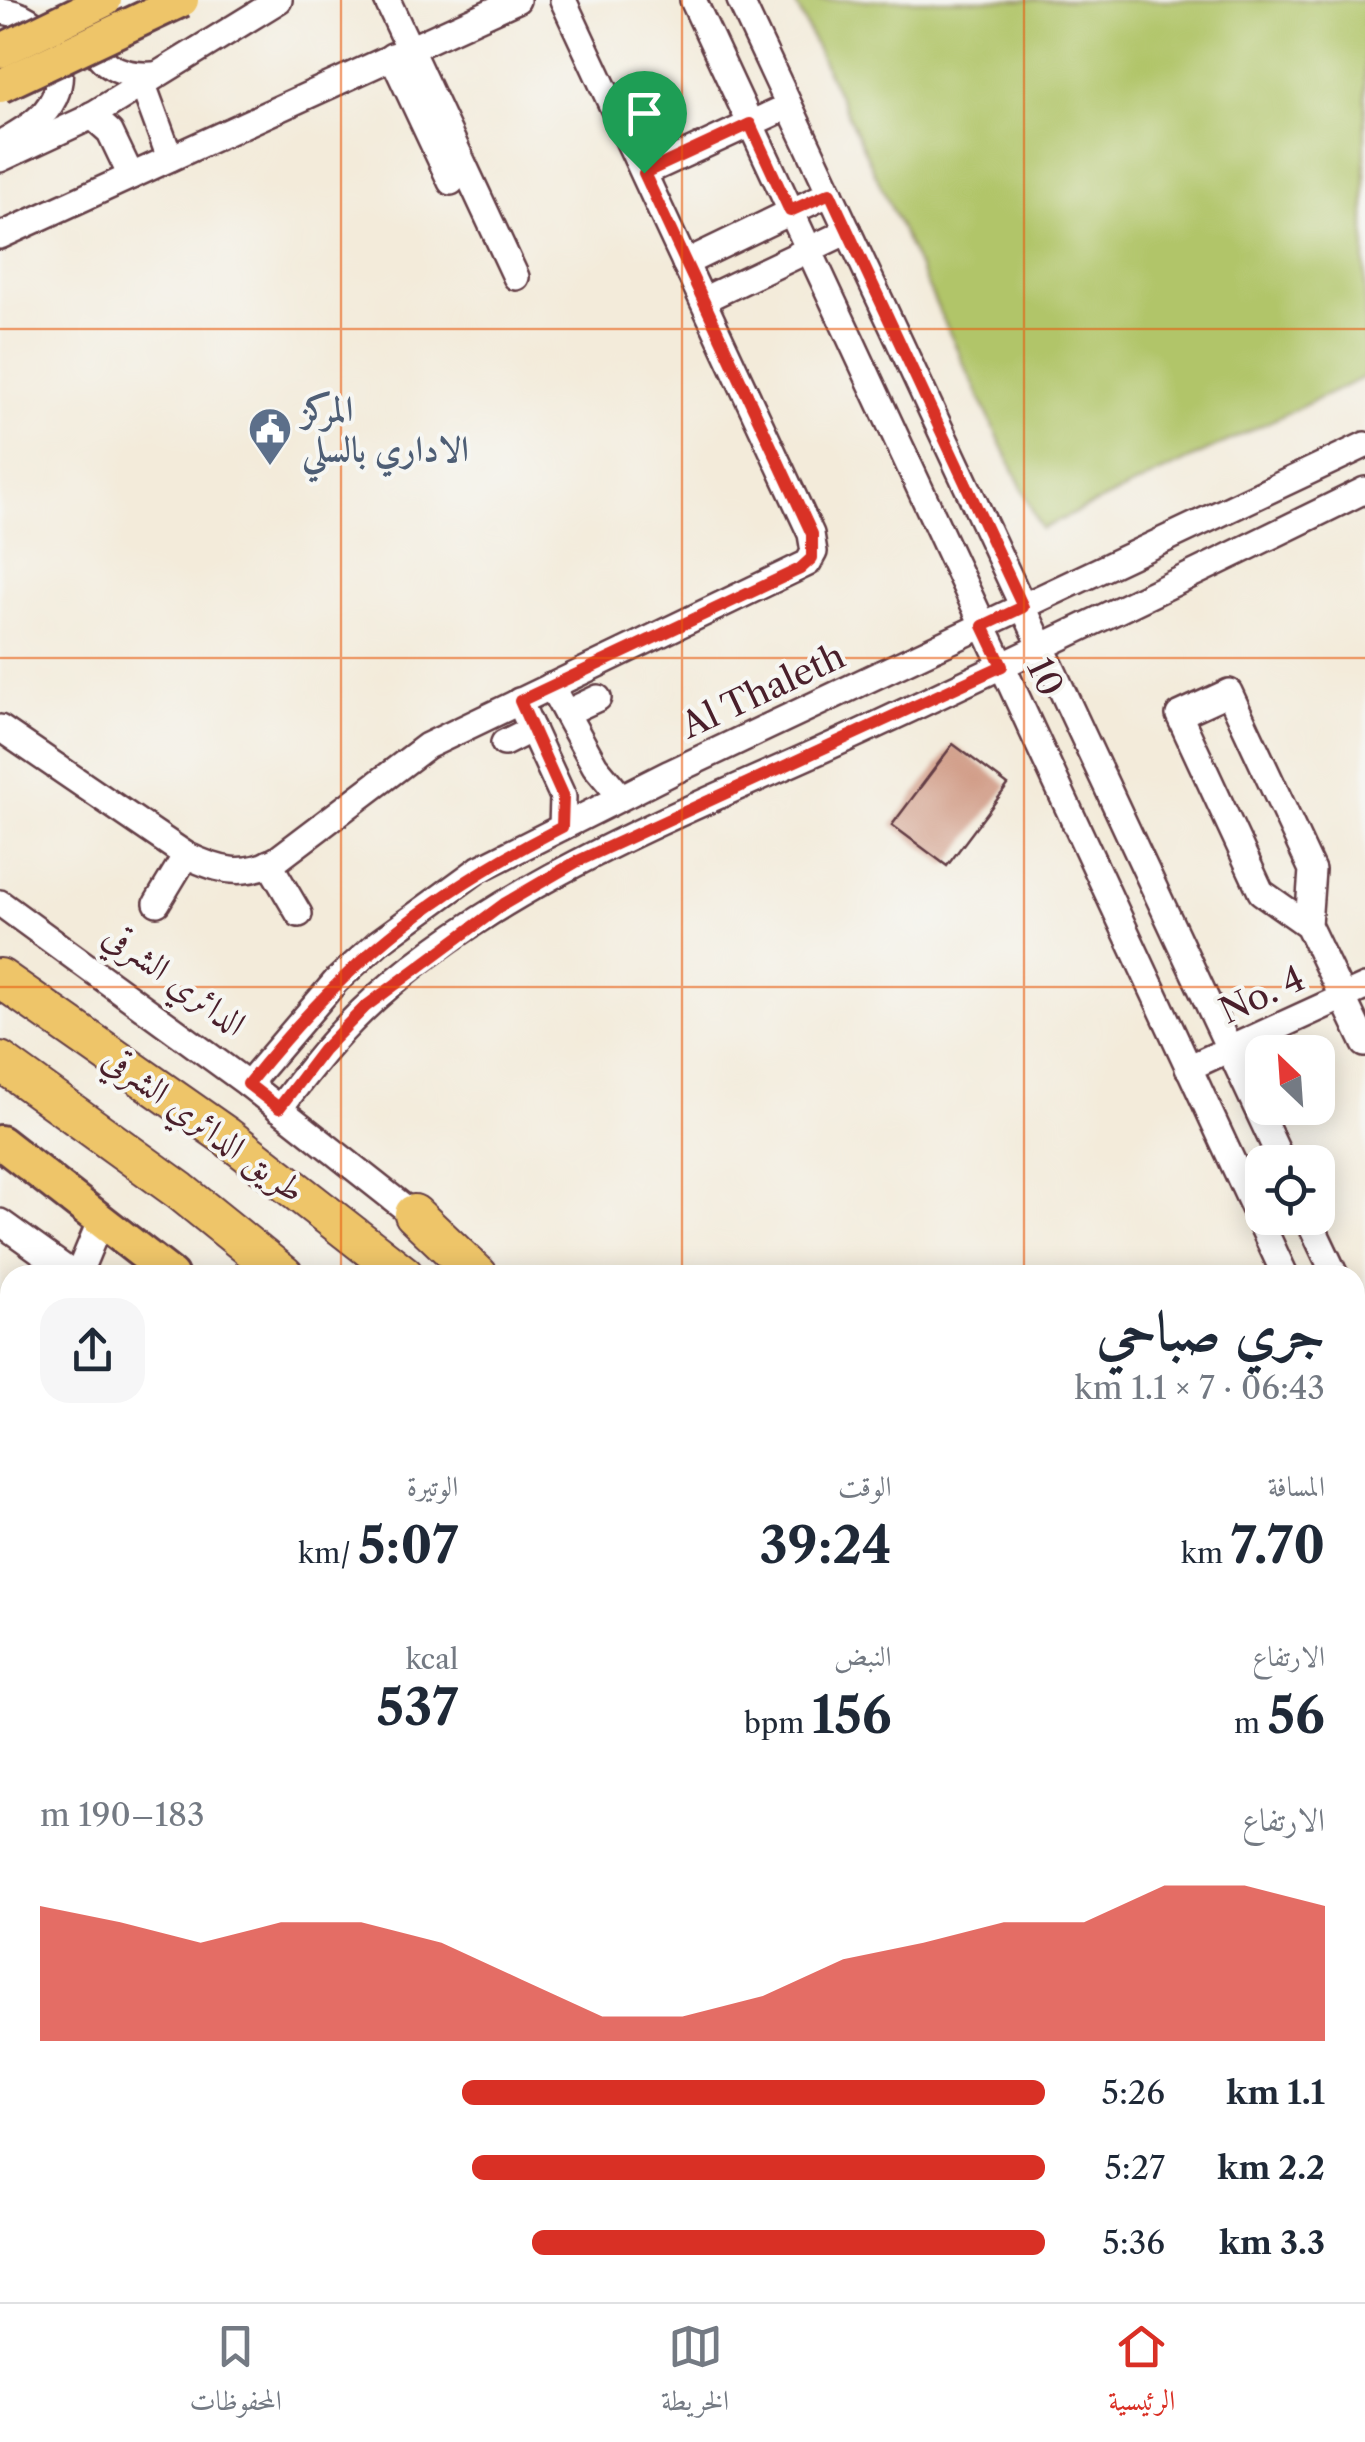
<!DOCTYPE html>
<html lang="ar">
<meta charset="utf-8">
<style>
:root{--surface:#fff;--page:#f6f6f7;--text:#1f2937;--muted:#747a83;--line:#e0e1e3;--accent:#d93025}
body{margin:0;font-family:"Libre Caslon Text",Amiri,serif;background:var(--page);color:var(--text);direction:rtl;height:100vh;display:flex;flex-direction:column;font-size:38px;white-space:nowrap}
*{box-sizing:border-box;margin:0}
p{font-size:32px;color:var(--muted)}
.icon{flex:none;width:55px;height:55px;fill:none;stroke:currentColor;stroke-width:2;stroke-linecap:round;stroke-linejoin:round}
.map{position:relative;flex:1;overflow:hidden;direction:ltr}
.details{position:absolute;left:0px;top:1265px;width:1365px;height:1038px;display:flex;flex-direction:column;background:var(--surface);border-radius:30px 30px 0 0;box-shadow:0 5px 25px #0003;direction:rtl}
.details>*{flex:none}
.needle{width:65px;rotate:335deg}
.tools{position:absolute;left:1245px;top:1035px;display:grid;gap:20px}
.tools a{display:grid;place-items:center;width:90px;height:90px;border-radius:20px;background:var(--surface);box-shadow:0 5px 25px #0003;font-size:50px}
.pin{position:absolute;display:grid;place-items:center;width:85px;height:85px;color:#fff;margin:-102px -42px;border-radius:50% 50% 50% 0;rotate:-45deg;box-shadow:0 0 10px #0007}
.pin .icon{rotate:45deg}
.round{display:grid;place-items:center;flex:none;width:105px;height:105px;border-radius:30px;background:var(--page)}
.head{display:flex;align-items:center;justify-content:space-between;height:170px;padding:0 40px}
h1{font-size:55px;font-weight:800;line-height:75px}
.figures{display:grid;grid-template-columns:repeat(3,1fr);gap:15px;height:170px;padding:10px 40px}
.figures div{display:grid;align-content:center}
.figures b{font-size:50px;font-weight:800}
.figures small{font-size:28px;font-weight:400}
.figures p{font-size:28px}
.chart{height:280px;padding:20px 40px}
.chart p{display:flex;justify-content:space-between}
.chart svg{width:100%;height:180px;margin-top:10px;fill:var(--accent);opacity:.7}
ul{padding:0 40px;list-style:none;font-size:32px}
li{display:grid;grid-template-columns:160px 120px 1fr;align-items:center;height:75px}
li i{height:25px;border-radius:12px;background:var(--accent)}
.menu{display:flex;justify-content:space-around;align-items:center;height:140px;border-top:2px solid var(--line);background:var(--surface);font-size:28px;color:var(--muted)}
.menu a{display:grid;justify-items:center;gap:5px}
.menu .active{color:var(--accent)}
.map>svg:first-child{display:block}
</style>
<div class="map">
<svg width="1365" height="2302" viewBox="0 0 1365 2302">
<rect width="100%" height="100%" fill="#f6f6f2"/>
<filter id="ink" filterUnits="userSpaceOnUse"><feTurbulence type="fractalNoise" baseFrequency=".01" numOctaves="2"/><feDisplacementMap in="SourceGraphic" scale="20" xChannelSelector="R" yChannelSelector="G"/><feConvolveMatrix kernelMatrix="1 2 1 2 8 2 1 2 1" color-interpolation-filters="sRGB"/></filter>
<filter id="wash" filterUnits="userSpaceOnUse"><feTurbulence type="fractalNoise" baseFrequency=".0048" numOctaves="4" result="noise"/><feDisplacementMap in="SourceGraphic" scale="40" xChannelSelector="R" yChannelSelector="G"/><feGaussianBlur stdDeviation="2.25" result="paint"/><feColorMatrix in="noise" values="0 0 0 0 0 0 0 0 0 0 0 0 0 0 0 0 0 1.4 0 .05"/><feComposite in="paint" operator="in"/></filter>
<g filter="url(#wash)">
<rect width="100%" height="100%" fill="#f3ebda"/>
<!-- green -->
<path fill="#b1c569" stroke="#7e724a" stroke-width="2.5" d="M794 0H1365V377L1041 529Z"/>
<g id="blocks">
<!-- building -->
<path fill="#cf9781" d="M953 744 1008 785 947 866 892 825Z"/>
</g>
</g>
<g filter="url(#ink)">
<use href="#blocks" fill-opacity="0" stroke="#633e45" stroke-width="2.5"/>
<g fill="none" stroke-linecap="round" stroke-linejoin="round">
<!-- minor casing -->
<g stroke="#633e45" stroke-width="30">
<g id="minor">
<path d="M387 0 516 277"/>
<path d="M693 0 1285 1275"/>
<path d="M740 0 1282 1162"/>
<path d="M0 11C40 13 73 58 54 98 43 121 21 131 0 144"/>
<path d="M81 29C99 62 114 77 153 75"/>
<path d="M392 56 451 182"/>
<path d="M142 82 170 158"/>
<path d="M91 115 110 132 131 176"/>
<path d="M0 159 84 120 279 0"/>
<path d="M644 173 789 106"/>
<path d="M0 236 517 0"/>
<path d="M685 263 830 193"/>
<path d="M703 300 848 231"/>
<path d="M551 686 595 766 621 797"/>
<path d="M519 701 563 797 562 827"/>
<path d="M566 713 598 698"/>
<path d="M0 728 186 855C219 871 245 878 278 859L427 746 808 563 814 552 811 534 563 0"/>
<path d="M504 743 532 729"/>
<path d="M269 863 299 914"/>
<path d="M0 903 248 1084 424 1223"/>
<path d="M157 903 186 855"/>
<path d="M1308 925 1261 892 1179 715 1229 692 1312 870 1308 925 1365 1044"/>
<path d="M1188 1068 1365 987"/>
<path d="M248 1084 336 981 379 942 479 869 670 773 1365 445"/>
<path d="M279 1109C305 1074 331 1041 362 1011 497 879 705 805 874 726 1039 649 1202 570 1365 490"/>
<path d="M1308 1218 1335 1275"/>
<path d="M0 1222 74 1275"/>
<path d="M78 1275 100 1222"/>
<path d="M1355 1318 1365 1340"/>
<path d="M0 1400 10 1387"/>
<path d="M1355 1427 1365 1447"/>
<path d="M0 1562 10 1570"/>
<path d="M1355 1719 1365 1725"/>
<path d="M0 1741 10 1729"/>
<path d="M0 1793 10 1781"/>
<path d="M1355 1914 1365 1922"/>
<path d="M1355 1961 1365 1970"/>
<path d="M0 1997 10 2005"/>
<path d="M1355 2012 1365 2021"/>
<path d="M293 2292 307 2302"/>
<path d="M46 2302 54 2292"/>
<path d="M332 2302 346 2292"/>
<path d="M719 2302 727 2292"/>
<path d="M1270 2302 1279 2292"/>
<path d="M1318 2302 1326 2292"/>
</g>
</g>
<!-- major casing -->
<g stroke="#633e45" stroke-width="38">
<g id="major">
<path d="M0 1142 171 1275"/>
<path d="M1355 2289 1365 2297"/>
</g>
</g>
<!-- highway casing -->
<g stroke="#633e45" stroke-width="42">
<g id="highway">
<path d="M0 978 226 1136 404 1275"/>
<path d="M0 1061 180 1191 284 1275"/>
<path d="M414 1214 478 1275"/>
<path d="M1355 2095 1365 2103"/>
<path d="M1355 2199 1365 2208"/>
</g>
</g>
<!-- minor -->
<use href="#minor" stroke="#fff" stroke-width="25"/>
<!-- major -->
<use href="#major" stroke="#eec569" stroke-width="32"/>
<!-- highway -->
<use href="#highway" stroke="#eec569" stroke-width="38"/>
<!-- major-bridge casing -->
<g stroke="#633e45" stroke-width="38" stroke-linecap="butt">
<g id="major-bridge">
<path d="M0 51 105 0"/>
<path d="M0 86 182 0"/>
</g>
</g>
<!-- major-bridge -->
<use href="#major-bridge" stroke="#eec569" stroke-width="32"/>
</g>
</g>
<g fill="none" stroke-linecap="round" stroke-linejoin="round" filter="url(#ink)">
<!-- route casing -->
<g stroke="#fff" stroke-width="20">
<path id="route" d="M750 124 790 211 830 193 1023 607 983 626 1002 666 576 862 504 904 365 1007 323 1050 279 1108 248 1084C344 964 425 897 562 827L563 797 520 701 800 569 812 558V534L644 173Z"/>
</g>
<!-- route -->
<use href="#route" stroke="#d93025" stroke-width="12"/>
</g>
<!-- grid -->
<path fill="none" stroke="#e8590c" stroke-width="2.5" stroke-opacity="0.55" d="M341 0V1275M682 0V1275M1024 0V1275M0 329H1365M0 658H1365M0 987H1365M0 1315H10M1355 1315H1365M0 1644H10M1355 1644H1365M0 1973H10M1355 1973H1365M341 2292V2302M682 2292V2302M1024 2292V2302"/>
<!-- icons -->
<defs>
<g id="civic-pin" transform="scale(2.25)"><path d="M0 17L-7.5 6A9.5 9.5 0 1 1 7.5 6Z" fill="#5c6f8a" stroke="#f6f6f2"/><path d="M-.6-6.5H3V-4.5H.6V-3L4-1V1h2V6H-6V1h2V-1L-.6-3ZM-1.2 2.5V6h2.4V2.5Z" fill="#fff"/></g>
</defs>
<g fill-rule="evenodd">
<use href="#civic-pin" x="270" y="429"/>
</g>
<g text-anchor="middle" stroke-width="8" stroke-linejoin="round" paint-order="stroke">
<!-- service labels -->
<g font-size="35" font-weight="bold" fill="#4e5e75" stroke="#f6f6f2" text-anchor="start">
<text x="302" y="421">المركز<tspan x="302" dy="40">الاداري بالسلي</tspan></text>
</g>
<!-- street labels -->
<g font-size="35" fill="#4a1f2b" stroke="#f6f6f2">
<text transform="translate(1045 677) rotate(65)" y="12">10</text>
<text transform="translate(763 691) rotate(-25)" y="12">Al Thaleth</text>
<text transform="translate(175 979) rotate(36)" y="12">الدائري الشرقي</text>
<text transform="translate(1262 995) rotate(-25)" y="12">No. 4</text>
<text transform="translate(204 1124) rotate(36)" y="12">طريق الدائري الشرقي</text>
</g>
</g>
</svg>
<div class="tools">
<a><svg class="needle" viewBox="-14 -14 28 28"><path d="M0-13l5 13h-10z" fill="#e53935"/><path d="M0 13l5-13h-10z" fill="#747a83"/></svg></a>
<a><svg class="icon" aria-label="locate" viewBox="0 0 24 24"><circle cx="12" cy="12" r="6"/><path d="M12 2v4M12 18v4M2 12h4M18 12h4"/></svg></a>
</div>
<div class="pin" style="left:644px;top:173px;background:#1e9e55"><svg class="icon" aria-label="arrive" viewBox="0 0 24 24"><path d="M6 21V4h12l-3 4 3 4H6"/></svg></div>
<section class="details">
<div class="head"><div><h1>جري صباحي</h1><p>06:43 · 7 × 1.1 km</p></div><a class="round"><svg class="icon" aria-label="share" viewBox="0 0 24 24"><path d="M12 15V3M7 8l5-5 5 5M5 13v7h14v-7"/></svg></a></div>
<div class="figures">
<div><p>المسافة</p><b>7.70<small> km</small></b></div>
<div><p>الوقت</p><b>39:24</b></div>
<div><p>الوتيرة</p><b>5:07<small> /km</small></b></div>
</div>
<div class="figures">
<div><p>الارتفاع</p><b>56<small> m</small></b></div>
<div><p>النبض</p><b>156<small> bpm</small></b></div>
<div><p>kcal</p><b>537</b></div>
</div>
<div class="chart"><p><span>الارتفاع</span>183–190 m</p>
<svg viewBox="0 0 160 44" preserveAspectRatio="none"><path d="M0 44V11L10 15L20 20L30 15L40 15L50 20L60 29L70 38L80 38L90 33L100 24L110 20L120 15L130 15L140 6L150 6L160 11V44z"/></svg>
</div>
<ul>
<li><b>1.1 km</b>5:26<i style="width:58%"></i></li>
<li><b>2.2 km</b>5:27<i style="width:57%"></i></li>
<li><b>3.3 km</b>5:36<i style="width:51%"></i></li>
</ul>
</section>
</div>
<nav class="menu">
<a class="active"><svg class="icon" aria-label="home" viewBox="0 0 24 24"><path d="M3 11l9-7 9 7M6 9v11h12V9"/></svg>الرئيسية</a>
<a><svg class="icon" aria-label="map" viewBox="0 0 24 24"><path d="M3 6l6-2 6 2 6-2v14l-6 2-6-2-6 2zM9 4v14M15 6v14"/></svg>الخريطة</a>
<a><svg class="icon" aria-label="saved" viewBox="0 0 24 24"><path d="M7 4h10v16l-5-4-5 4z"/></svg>المحفوظات</a>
</nav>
